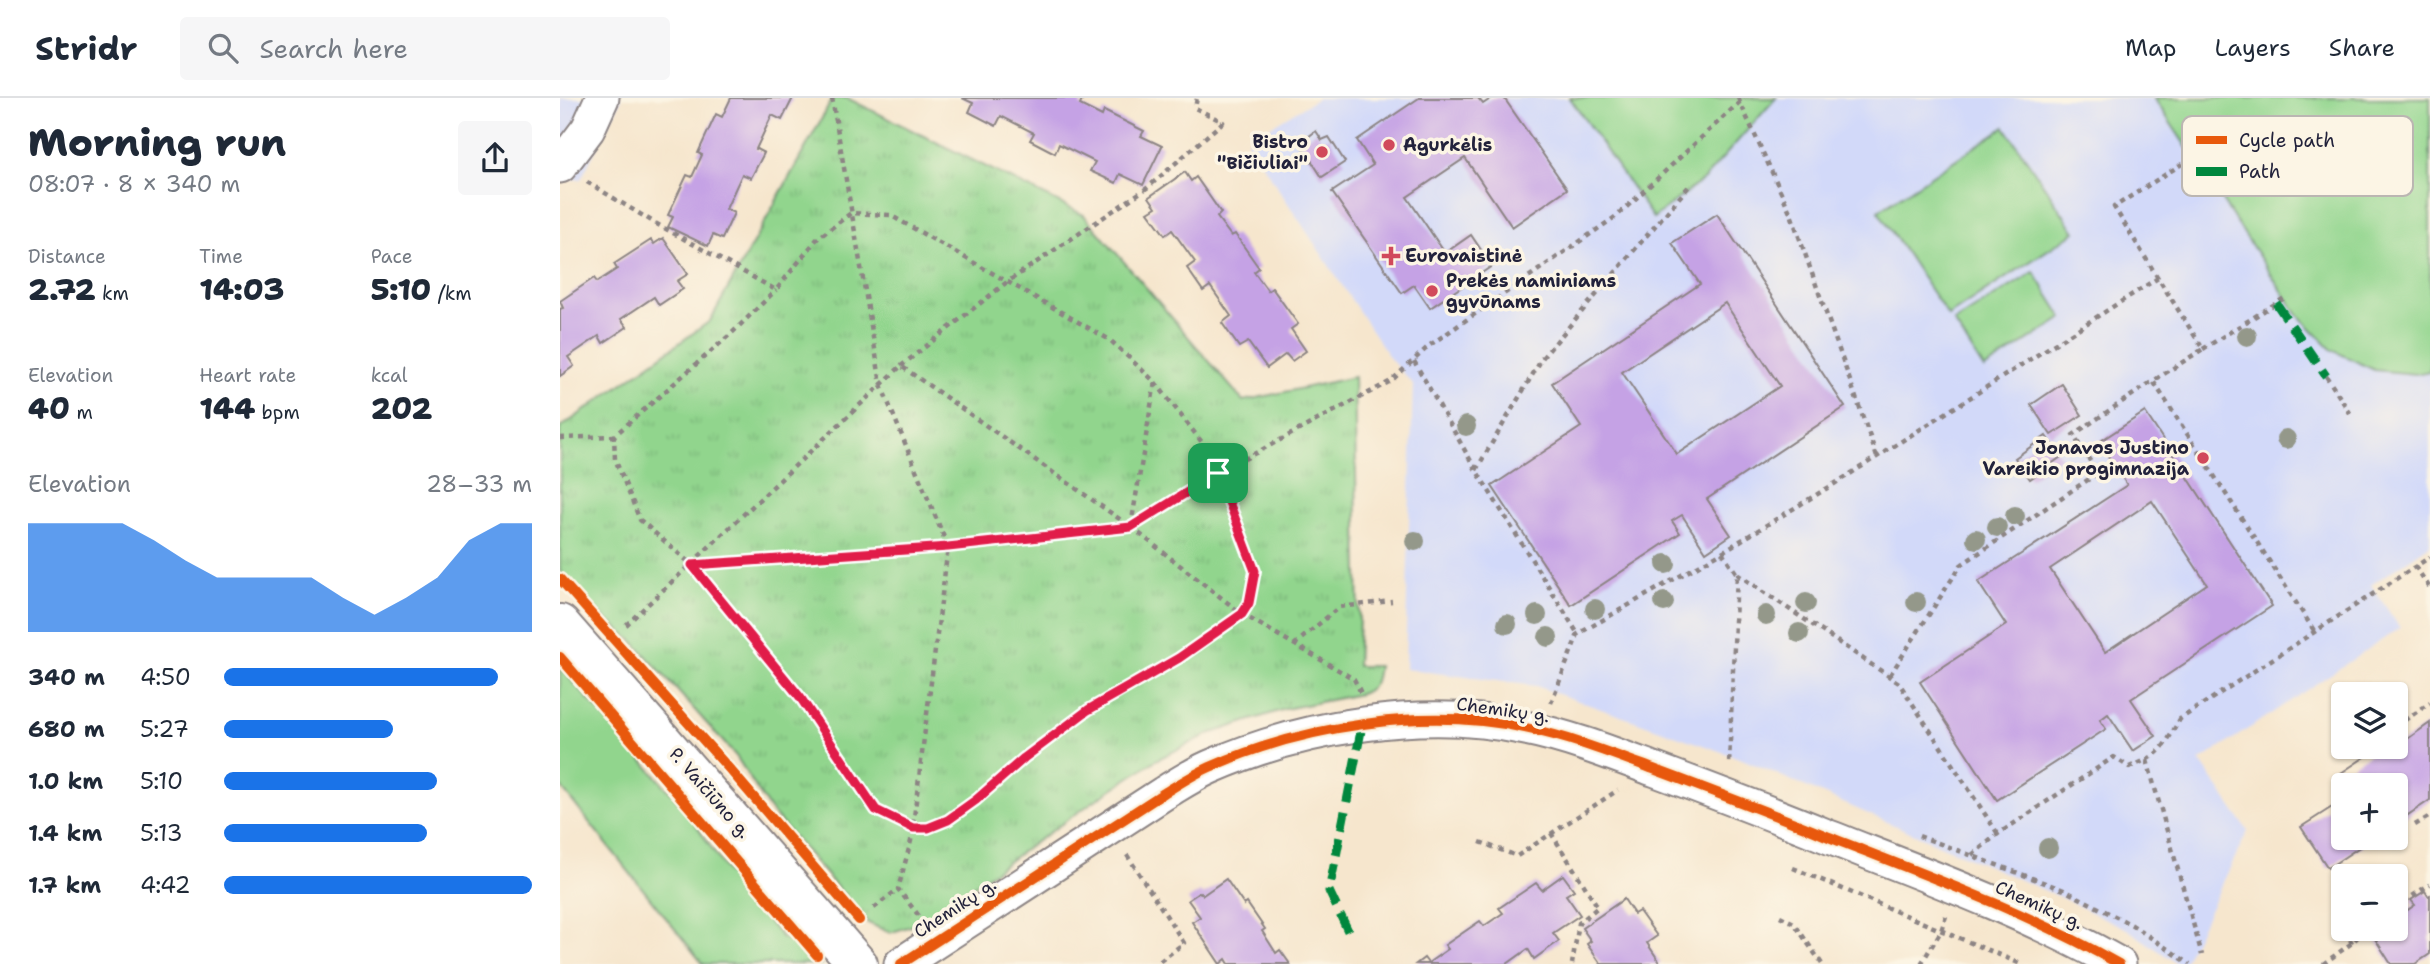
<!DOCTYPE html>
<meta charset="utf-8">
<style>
:root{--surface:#fff;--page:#f6f6f7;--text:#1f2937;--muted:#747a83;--line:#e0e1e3;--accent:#1a73e8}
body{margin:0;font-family:"Shantell Sans",sans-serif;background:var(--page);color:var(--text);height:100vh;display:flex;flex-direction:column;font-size:26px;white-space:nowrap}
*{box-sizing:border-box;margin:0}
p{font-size:23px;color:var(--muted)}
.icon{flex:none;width:38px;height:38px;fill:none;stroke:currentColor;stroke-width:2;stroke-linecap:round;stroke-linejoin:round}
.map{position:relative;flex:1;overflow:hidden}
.side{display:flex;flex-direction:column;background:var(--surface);width:560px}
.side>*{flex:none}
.buttons{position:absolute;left:1771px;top:584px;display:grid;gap:14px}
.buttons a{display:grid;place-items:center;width:77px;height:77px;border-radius:7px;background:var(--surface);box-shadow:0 2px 5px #0004;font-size:35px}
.pin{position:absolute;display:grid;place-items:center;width:60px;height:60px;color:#fff;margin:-30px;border-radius:14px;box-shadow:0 4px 10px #0006}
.round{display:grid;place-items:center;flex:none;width:74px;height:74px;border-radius:7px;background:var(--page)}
.overview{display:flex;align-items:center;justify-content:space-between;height:119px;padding:0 28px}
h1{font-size:38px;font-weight:800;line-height:52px}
.metrics{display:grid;grid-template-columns:repeat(3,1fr);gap:10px;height:119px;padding:7px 28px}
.metrics div{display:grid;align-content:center}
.metrics b{font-size:30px;font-weight:800}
.metrics small{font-size:19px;font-weight:400}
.metrics p{font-size:19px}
.chart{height:196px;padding:14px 28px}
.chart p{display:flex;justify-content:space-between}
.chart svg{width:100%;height:126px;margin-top:7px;fill:var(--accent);opacity:.7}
ul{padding:0 28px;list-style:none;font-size:23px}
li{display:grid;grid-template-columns:112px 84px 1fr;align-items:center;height:52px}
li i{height:18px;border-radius:9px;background:var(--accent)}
header{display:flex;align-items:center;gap:42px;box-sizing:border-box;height:98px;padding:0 35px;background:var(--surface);border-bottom:2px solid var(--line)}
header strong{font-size:33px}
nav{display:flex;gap:38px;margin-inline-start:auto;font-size:24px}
.search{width:490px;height:63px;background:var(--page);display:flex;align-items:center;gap:18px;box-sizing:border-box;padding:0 24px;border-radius:7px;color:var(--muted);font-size:26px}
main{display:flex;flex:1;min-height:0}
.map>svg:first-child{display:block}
</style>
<header>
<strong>Stridr</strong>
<div class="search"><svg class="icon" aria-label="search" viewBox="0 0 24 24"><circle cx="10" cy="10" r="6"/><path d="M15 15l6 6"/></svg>Search here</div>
<nav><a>Map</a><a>Layers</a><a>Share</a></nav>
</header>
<main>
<section class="side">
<div class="overview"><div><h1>Morning run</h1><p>08:07 · 8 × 340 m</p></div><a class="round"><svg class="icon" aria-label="share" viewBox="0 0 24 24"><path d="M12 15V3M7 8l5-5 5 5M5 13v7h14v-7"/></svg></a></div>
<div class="metrics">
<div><p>Distance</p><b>2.72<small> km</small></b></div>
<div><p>Time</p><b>14:03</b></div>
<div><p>Pace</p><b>5:10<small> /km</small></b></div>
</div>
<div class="metrics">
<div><p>Elevation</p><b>40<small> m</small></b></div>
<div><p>Heart rate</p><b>144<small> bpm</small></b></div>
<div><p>kcal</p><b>202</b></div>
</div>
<div class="chart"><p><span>Elevation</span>28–33 m</p>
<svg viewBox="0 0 160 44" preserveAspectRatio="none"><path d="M0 44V6L10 6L20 6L30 6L40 12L50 19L60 25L70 25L80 25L90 25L100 32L110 38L120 32L130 25L140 12L150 6L160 6V44z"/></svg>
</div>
<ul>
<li><b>340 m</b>4:50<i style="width:89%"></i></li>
<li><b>680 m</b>5:27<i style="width:55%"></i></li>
<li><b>1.0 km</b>5:10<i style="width:69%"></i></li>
<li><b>1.4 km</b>5:13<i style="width:66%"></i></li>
<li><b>1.7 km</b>4:42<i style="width:100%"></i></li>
</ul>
</section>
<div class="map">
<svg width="1870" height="866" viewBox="0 0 1870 866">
<defs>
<pattern id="park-tufts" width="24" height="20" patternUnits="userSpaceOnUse" patternTransform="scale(1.75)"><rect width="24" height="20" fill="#91d58d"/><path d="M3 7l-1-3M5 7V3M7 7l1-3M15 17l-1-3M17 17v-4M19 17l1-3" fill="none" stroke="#7db77b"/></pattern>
</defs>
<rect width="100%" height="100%" fill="#fcf5e5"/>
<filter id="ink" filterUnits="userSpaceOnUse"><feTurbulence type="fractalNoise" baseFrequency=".0143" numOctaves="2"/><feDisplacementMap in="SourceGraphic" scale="14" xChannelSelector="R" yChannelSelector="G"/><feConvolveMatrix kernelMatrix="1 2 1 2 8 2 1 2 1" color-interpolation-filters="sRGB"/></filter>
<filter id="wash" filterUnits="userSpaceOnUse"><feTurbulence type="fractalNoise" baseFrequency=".00686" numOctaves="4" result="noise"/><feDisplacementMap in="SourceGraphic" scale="28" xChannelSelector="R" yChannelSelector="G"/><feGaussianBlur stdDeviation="1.57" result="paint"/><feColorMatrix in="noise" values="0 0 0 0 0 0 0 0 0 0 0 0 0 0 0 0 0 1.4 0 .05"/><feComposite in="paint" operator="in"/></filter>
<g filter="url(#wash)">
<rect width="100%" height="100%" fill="#f6e6cd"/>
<!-- built -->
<g fill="#d2d9f9">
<path d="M0 0H62L21 81 0 82Z"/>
<path d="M758 0H1010L1093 120 1216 0H1870V447L1811 487 1840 530 1640 663 1688 733 1623 866H1618L1567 831 1500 799 1182 661 976 588 845 571 853 286 831 262 687 43Z"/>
</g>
<!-- green -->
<g fill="#91d58d" stroke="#5a7c64" stroke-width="2">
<path d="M1010 0H1216L1144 81 1093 120Z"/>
<path d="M1594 0H1870V273L1855 276 1814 272 1772 252 1738 217Z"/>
<path d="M1445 29 1515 134 1388 218 1318 113Z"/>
<path d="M1474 174 1503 220 1424 271 1394 224Z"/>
<path d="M0 569 128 714 167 774 222 840 247 848 261 866H143L0 688Z"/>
</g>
<!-- park -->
<path fill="url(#park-tufts)" stroke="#5a7c64" stroke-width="2" d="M273 0H287L524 117 683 303 794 279 799 520 797 568H818C816 584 815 590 800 596L725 611 649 636 596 662 537 701 362 824 330 835 308 825 210 712 176 658 73 543 36 513 0 473V330L150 223Z"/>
<g id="blocks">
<!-- building -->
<g fill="#c5a2e5" fill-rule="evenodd">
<path d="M171 0H233L222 22 212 17 196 51 204 55 191 80 182 76 166 111 174 115 162 141 153 137 148 148 108 129 113 119 108 117 127 77 132 79 142 57 138 55 156 16 162 19Z"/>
<path d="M402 0H517L522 2 520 7 542 18 544 13 584 33 581 38 602 48 583 87 560 76 556 85 530 73 535 64 499 46 495 55 470 42 474 35 441 18 436 28 409 14 413 5Z"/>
<path d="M859 0H918L923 6 932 0H944L1007 91 952 129 905 60 847 99 885 155 911 137 932 168 870 210 854 187 842 195 772 94 813 67 797 42Z"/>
<path d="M756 33 762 42 769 39 785 64 762 79 740 45Z"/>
<path d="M625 74 631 83 636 79 661 115 657 119 671 138 675 136 699 170 694 174 708 193 712 190 738 226 731 231 746 253 732 263 726 256 707 270 688 244 679 249 662 225 671 218 650 188 643 193 627 170 635 164 612 132 605 137 588 114 596 109 589 99Z"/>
<path d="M1157 116 1285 309 1147 401 1171 437 1146 454 1122 417 1112 423 1120 435 1011 507 932 388 1021 329 992 285 1140 186 1112 145ZM1165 205 1220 288 1117 356 1062 274Z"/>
<path d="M103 140 128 176 117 183 123 191 99 207 94 199 61 221 67 229 43 245 39 238 8 259 14 268 0 278V211L3 210 0 203 34 180 37 184 57 171 54 166 91 142 94 146Z"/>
<path d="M1502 286 1522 317 1491 337 1471 307Z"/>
<path d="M1585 314 1712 508 1571 601 1596 638 1573 653 1548 616 1540 622 1546 631 1437 702 1360 584 1446 527 1418 484 1567 387 1539 344ZM1592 403 1647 486 1545 554 1490 471Z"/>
<path d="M1486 338 1501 359 1470 381 1455 360Z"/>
<path d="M1870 625V702L1836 725V688H1789L1781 675 1820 649H1836Z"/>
<path d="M1783 702V740H1813L1768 770 1741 729Z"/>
<path d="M1003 777 1014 792 1006 797 1020 817 993 835 999 843 974 861 968 851 947 866H856L864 860 868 865 888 851 885 847 920 823 924 828 943 815 939 810 976 785 982 792Z"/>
<path d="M666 781 684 807 687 805 705 831 702 833 716 855 720 852 730 866H669L666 861 660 866 632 824 640 819 628 802 640 794 643 797Z"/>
<path d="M1865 793 1868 798 1870 797V856L1855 866H1831L1812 836 1819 831H1836V820L1855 807 1851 802Z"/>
<path d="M1064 801 1074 816 1079 813 1097 838 1087 845 1101 866H1041L1027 846 1031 843 1022 830Z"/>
</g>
</g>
</g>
<g filter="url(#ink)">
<use href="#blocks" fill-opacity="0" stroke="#8c8484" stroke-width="2"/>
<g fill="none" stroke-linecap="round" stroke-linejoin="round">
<!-- street casing -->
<g stroke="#8c8484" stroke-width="37">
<g id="street">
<path d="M0 68 28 31 42 0"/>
<path d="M341 866 604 695C619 686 634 676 650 669 743 628 865 608 965 630 1010 639 1053 656 1096 672 1152 693 1208 714 1264 737 1363 776 1465 813 1559 866"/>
</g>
</g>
<!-- secondary casing -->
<g stroke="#8c8484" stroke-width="42">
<path id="secondary" d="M0 526 298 866"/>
</g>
<!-- path -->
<g stroke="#8c8484" stroke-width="4.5" stroke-dasharray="5 5" stroke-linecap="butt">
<path d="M272 0 321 286"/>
<path d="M1178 0 1231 116 1317 359"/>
<path d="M27 84 95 125 216 192 257 141 291 115 330 117 550 242 595 284 648 352 660 379 695 473 689 505 682 516 619 560 528 612 464 660 416 702 388 722 368 730H353L316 711 240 599 132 467 80 422 55 361 54 338 173 234 216 192"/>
<path d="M1598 180 1554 109 1633 59"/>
<path d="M1643 251 1726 199"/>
<path d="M854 263 916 372 1018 536"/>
<path d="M341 268 447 184 587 90 663 24 635 10 637 0"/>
<path d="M1766 278 1792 318"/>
<path d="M321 287 341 268 571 429 658 375 831 283 870 247 1058 117 1184 0"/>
<path d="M0 340 54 338"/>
<path d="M916 372 983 259 1130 87"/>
<path d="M571 428 595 284"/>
<path d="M1162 454 1177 476 1169 667"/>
<path d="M133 467 388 449 571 429 682 516 794 581 801 595"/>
<path d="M1855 468 1870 490"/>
<path d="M1177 476 1339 585 1438 736"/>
<path d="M66 527 321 287 388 449 351 743 338 791 359 818"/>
<path d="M734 547 779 509 832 503"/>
<path d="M1330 577 1401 467 1538 375 1513 337 1593 283"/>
<path d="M991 605 1018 536 1162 454 1279 383 1598 180 1643 251 1593 283 1755 534"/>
<path d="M1836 628 1870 605"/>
<path d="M1587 662 1642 857"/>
<path d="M1855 727 1870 718"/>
<path d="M991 735 1038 809 1019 825 1012 866"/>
<path d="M1359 738 1504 792 1572 827 1630 866"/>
<path d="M920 744 957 758 1058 692"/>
<path d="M567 757 624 845 599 864"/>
<path d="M1412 757 1438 736 1554 659 1569 669C1602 657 1603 650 1620 621L1870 459"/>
<path d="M1233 770 1461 866"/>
<path d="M1836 809 1870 786"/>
<path d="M314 810 338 791"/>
<path d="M1220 818 1234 825 1262 866"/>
<path d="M1785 833 1792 845"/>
<path d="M1361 866 1381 833 1386 818"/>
<path d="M1763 866 1792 845 1805 831"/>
</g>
<!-- street -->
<use href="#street" stroke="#fff" stroke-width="33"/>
<!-- secondary -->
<use href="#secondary" stroke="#fff" stroke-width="38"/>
<!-- quiet -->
<g stroke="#00873e" stroke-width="9" stroke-dasharray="18 9" stroke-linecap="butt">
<path d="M1716 205 1766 278"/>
<path d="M788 833 769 793 802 628"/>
</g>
<!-- cycleway casing -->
<g stroke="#fcf5e5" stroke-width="15">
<g id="cycleway">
<path d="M0 481 172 674 299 822"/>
<path d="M0 559 257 857"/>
<path d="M341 866 604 695C619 686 634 676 650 669 743 628 865 608 965 630 1010 639 1053 656 1096 672 1152 693 1208 714 1264 737 1363 776 1465 813 1559 866"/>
</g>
</g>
<!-- cycleway -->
<use href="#cycleway" stroke="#e8590c" stroke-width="10"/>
</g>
<!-- trees -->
<g fill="#94988a">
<circle cx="1687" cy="238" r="10"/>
<circle cx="906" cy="328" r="10"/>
<circle cx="1726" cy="341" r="10"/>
<circle cx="1455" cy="418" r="10"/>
<circle cx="1437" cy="429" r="10"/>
<circle cx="1416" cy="441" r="10"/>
<circle cx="855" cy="443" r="10"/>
<circle cx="1106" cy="466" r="10"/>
<circle cx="1104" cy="504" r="10"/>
<circle cx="1356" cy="504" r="10"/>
<circle cx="1246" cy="505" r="10"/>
<circle cx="1035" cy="511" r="10"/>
<circle cx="977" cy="517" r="10"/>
<circle cx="1206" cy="517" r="10"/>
<circle cx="947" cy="526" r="10"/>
<circle cx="1239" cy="535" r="10"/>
<circle cx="988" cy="539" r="10"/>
<circle cx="1488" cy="750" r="10"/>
</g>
</g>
<g fill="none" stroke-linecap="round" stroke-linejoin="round" filter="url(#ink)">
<!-- route casing -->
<g stroke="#fff" stroke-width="14">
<path id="route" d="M658 375 695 473 689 505 682 516 619 560 528 612 464 660 416 702 388 722 368 730H353L316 712 240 599 132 467 388 449 571 429Z"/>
</g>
<!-- route -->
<use href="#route" stroke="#e11d48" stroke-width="9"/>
</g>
<!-- markers -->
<g fill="#d1495b" stroke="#fcf5e5" stroke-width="2.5">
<circle cx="829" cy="47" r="7"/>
<circle cx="762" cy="54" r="7"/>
<path d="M827.5 147.5h7v7h7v7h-7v7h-7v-7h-7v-7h7z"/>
<circle cx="872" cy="193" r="7"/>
<circle cx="1643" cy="360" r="7"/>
</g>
<g text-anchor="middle" stroke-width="7" stroke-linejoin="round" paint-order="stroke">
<!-- poi labels -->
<g font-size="18" font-weight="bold" fill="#22223b" stroke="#fcf5e5" text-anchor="start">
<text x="748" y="50" text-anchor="end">Bistro<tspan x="748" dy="21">"Bičiuliai"</tspan></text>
<text x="843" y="53">Agurkėlis</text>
<text x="845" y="164">Eurovaistinė</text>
<text x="886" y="189">Prekės naminiams<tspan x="886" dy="21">gyvūnams</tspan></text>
<text x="1629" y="356" text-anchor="end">Jonavos Justino<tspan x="1629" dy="21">Vareikio progimnazija</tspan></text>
</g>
<!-- street labels -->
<g font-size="18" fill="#22223b" stroke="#fcf5e5">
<text transform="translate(943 612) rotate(8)" y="6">Chemikų g.</text>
<text transform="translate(150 695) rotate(49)" y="6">P. Vaičiūno g.</text>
<text transform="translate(1479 807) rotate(24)" y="6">Chemikų g.</text>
<text transform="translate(395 810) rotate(-33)" y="6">Chemikų g.</text>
</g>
</g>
<!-- legend -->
<rect x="1622" y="18" width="231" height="80" rx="10" fill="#fcf5e5" stroke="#bbb6b2" stroke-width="2"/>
<rect x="1636" y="38" width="31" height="8" fill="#e8590c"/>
<rect x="1636" y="69" width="31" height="9" fill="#00873e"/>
<g font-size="19" fill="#22223b">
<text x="1679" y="49">Cycle path</text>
<text x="1679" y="80">Path</text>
</g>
</svg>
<div class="buttons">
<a><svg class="icon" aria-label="layers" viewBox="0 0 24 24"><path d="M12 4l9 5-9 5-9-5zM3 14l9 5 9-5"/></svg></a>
<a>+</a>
<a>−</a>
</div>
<div class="pin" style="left:658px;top:375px;background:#1e9e55"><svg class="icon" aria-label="arrive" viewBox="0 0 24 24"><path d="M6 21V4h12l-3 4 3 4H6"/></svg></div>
</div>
</main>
